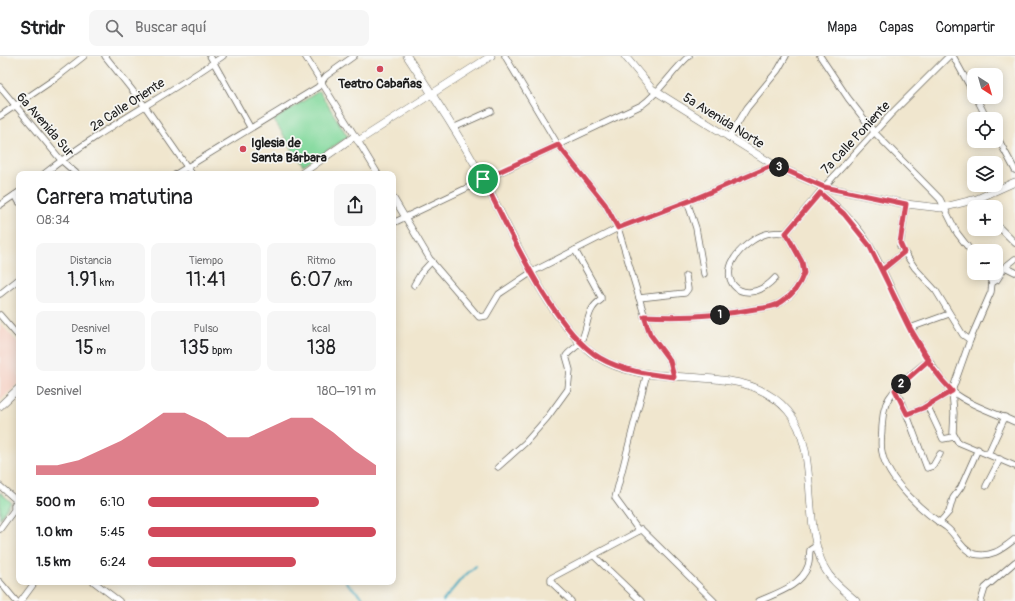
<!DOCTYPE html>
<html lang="es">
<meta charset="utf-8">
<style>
:root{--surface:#fff;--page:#f6f6f6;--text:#202124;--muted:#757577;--line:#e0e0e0;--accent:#d1495b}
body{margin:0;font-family:Pangolin,sans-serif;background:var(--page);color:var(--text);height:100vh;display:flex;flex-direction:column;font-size:15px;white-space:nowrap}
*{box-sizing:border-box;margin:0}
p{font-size:13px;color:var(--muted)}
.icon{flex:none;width:22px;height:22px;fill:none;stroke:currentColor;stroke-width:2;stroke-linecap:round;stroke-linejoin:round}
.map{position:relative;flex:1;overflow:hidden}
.side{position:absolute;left:16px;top:115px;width:380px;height:414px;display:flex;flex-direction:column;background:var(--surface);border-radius:8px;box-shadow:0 2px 10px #0003}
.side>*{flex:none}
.needle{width:26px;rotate:143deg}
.fabs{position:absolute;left:967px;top:12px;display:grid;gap:8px}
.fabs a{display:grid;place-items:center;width:36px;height:36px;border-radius:8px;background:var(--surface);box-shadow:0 2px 10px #0003;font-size:20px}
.pin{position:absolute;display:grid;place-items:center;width:34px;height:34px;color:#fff;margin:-17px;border:2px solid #fff;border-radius:50%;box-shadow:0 1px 4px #0007}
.km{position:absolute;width:20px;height:20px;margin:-10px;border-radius:50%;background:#222;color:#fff;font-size:11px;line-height:20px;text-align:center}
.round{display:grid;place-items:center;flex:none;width:42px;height:42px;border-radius:8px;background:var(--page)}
.head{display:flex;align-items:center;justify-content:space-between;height:68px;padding:0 20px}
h1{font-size:22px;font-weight:600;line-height:30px}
.metrics{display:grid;grid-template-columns:repeat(3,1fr);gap:6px;height:68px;padding:4px 20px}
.metrics div{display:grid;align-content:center;border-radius:8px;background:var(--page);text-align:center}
.metrics b{font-size:20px;font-weight:600}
.metrics small{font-size:11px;font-weight:400}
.metrics p{font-size:11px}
.chart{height:112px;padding:8px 20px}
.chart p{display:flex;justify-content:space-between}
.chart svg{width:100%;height:72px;margin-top:4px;fill:var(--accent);opacity:.7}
ul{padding:0 20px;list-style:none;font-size:13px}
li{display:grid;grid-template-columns:64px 48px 1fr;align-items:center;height:30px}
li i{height:10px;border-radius:5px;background:var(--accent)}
header{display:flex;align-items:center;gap:24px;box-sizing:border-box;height:56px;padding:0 20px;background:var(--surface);border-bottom:1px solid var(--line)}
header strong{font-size:19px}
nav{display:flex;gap:22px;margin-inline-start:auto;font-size:14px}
.search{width:280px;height:36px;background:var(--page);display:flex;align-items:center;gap:10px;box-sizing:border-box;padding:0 14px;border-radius:8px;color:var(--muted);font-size:15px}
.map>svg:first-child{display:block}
</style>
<header>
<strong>Stridr</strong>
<div class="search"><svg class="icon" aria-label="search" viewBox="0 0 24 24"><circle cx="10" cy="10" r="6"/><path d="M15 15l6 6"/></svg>Buscar aquí</div>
<nav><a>Mapa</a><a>Capas</a><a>Compartir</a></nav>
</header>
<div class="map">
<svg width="1015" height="545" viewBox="0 0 1015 545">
<rect width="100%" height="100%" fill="#f6f6f2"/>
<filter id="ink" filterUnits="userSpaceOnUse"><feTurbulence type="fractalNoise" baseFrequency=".025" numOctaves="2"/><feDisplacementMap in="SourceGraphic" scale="8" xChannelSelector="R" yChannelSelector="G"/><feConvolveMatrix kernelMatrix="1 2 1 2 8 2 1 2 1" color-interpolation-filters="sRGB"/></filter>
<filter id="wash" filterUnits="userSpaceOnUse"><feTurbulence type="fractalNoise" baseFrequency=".012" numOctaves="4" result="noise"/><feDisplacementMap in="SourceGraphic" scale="16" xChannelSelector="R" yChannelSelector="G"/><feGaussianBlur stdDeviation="0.9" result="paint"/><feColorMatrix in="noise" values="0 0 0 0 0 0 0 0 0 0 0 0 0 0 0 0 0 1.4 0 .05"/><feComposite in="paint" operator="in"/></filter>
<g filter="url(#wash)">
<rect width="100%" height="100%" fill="#f0e6ce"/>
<!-- built -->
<path fill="#f6d1c5" d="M0 267 19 288V327L0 345Z"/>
<!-- green -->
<g fill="#82d99c" stroke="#4f7a5c">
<path d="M319 35 348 81 303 110 274 64Z"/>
<path d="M0 436 11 446 0 463Z"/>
</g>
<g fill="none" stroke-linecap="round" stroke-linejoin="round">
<!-- stream -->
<g stroke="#40a8c0" stroke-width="2">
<path d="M346 526 363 542 375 545"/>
<path d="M443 545 462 522 476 510"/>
</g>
</g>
</g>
<g filter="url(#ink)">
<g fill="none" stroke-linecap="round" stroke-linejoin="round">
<!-- street casing -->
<g stroke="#66635a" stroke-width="7">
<g id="street">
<path d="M105 0 144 49 192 118"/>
<path d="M210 0 250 71"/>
<path d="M305 0 355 80"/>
<path d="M505 0 558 89 605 148 618 172 650 278 670 305 674 321"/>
<path d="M820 0 848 42 875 77 940 143 957 177 974 199"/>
<path d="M953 0 974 38"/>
<path d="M0 31 61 104 77 118"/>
<path d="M976 41 987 63"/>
<path d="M0 60 56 22 84 0"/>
<path d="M453 72 491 55"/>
<path d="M996 79 1015 114"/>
<path d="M729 82 747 52 778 14 786 0"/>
<path d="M358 85 378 118"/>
<path d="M44 118C100 73 165 41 223 0"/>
<path d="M176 118 318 31 326 20 354 0"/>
<path d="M820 137C839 151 858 169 870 190 890 224 902 262 924 296 932 309 940 324 952 335 969 349 995 357 1015 366"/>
<path d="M15 139 19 146"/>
<path d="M393 141 431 205 479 261 486 260 499 238 532 216 618 172 694 143 774 109"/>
<path d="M977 143 981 151"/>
<path d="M687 145 696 172 704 218"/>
<path d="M906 148 900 190 915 212 936 235 963 279 970 284"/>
<path d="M0 149 19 136"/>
<path d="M393 167 642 49C660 36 672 15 689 0"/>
<path d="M996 168 1015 187"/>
<path d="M1005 211 1015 216"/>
<path d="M882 214 904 196"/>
<path d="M987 217 992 227 991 236 970 284 952 335 954 357 953 377 958 386 1015 410"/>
<path d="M775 222C743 257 706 219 749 187 761 178 771 175 786 177"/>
<path d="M992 227 997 224 1005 211 1015 203"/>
<path d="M414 229 421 217 432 205"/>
<path d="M0 238 19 223"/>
<path d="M639 242 685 237 688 233 686 220"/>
<path d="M0 259 19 281"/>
<path d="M644 260C682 262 718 260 755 253 765 252 776 251 784 244 794 238 800 228 804 217L802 206 786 177 824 131 892 57 949 0"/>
<path d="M910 272 949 258"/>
<path d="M929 304C915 315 899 327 889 342 883 351 883 361 882 371 882 379 880 388 882 396 887 424 923 456 946 471 956 478 961 494 974 498 992 502 1002 493 1015 483"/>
<path d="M647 317 615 442 639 475 641 473 714 545"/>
<path d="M895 334 901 343 927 412 933 410 940 398"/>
<path d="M927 349 943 383 954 381"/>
<path d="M907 358 923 352 952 335"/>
<path d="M988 398 1005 361"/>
<path d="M498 411 525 387 547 362 568 333 570 314 566 300C570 294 578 291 581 285 589 271 585 254 601 244V241L575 194"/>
<path d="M0 430 17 445"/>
<path d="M986 430 1000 403"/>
<path d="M939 467 949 456 953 442 961 431 978 393"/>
<path d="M0 473 14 454V449L19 441"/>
<path d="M593 499 641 545"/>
<path d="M0 526 16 545"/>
<path d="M94 526 119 545"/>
<path d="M21 545 35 526"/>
<path d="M571 545 551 526V522L639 475"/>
<path d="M759 545C777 537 801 530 808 510 810 505 809 500 810 494L816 490"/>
<path d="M981 545 985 532 1015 506"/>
</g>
</g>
<!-- secondary casing -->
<g stroke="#66635a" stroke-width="8">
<g id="secondary">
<path d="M407 0C434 41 461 82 484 125 512 176 549 267 596 300 654 339 741 300 788 355 820 392 801 465 824 511 831 525 845 535 856 545"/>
<path d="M625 0 652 33 774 109 824 131 906 148 941 152 977 143 1015 126"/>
<path d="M301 118 355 80 358 85 491 0"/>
<path d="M0 350 19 332"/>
</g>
</g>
<!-- street -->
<use href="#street" stroke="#fff" stroke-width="5.5"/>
<!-- secondary -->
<use href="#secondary" stroke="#fff" stroke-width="7"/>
</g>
</g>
<g fill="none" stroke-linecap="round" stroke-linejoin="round" filter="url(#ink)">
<!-- route casing -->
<g stroke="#fff" stroke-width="8">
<path id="route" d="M483 123C509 173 553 274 600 302 622 315 649 318 674 321L670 305 650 278 644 260C682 262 718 260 755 253 765 252 776 251 784 244 794 238 800 228 804 217L802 206 786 177 820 137 844 158 869 189 910 272 929 304 895 334 907 358 923 352 952 335C920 303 901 255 882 214L904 196 900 187 906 148 824 131 774 109 694 143 618 172 605 148 558 89 483 123"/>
</g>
<!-- route -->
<use href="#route" stroke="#d1495b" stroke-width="5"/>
</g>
<!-- markers -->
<g fill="#d1495b" stroke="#f6f6f2" stroke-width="1.5">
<circle cx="380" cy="13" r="4"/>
<circle cx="243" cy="93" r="4"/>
</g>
<g text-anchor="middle" stroke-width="3.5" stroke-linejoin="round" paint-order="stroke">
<!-- poi labels -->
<g font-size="13" font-weight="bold" fill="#1c1c1c" stroke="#f6f6f2">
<text x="380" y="32">Teatro Cabañas</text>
<text x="251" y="91" text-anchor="start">Iglesia de<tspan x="251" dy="15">Santa Bárbara</tspan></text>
</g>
<!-- street labels -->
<g font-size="13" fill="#1c1c1c" stroke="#f6f6f2">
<text transform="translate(127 48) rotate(-33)" y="5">2a Calle Oriente</text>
<text transform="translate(724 64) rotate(32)" y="5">5a Avenida Norte</text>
<text transform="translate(46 68) rotate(49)" y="5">6a Avenida Sur</text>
<text transform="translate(855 81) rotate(-47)" y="5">7a Calle Poniente</text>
</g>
</g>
</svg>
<div class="fabs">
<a><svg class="needle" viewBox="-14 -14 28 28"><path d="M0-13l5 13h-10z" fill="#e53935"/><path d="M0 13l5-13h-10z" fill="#757577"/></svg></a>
<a><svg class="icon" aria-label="locate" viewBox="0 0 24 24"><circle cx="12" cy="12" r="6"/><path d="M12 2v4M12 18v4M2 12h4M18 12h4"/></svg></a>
<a><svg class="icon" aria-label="layers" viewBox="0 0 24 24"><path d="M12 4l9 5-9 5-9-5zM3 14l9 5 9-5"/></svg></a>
<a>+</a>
<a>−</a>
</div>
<div class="pin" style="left:483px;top:123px;background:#1e9e55"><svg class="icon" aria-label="arrive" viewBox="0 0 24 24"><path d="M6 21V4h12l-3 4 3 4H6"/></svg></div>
<b class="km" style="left:720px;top:259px">1</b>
<b class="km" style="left:901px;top:328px">2</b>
<b class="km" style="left:779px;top:111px">3</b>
<section class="side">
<div class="head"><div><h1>Carrera matutina</h1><p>08:34</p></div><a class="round"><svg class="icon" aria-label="share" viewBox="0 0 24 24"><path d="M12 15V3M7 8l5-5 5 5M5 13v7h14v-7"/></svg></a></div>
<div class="metrics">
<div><p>Distancia</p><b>1.91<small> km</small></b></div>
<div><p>Tiempo</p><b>11:41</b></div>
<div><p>Ritmo</p><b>6:07<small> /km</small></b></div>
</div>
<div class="metrics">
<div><p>Desnivel</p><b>15<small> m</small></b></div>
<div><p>Pulso</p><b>135<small> bpm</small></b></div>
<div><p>kcal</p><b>138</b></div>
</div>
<div class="chart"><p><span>Desnivel</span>180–191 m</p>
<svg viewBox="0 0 160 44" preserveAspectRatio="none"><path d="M0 44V38L10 38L20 35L30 29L40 23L50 15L60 6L70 6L80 12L90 21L100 21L110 15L120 9L130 9L140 18L150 29L160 38V44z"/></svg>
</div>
<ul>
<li><b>500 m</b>6:10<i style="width:75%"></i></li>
<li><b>1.0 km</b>5:45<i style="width:100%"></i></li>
<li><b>1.5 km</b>6:24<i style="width:65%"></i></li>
</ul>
</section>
</div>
